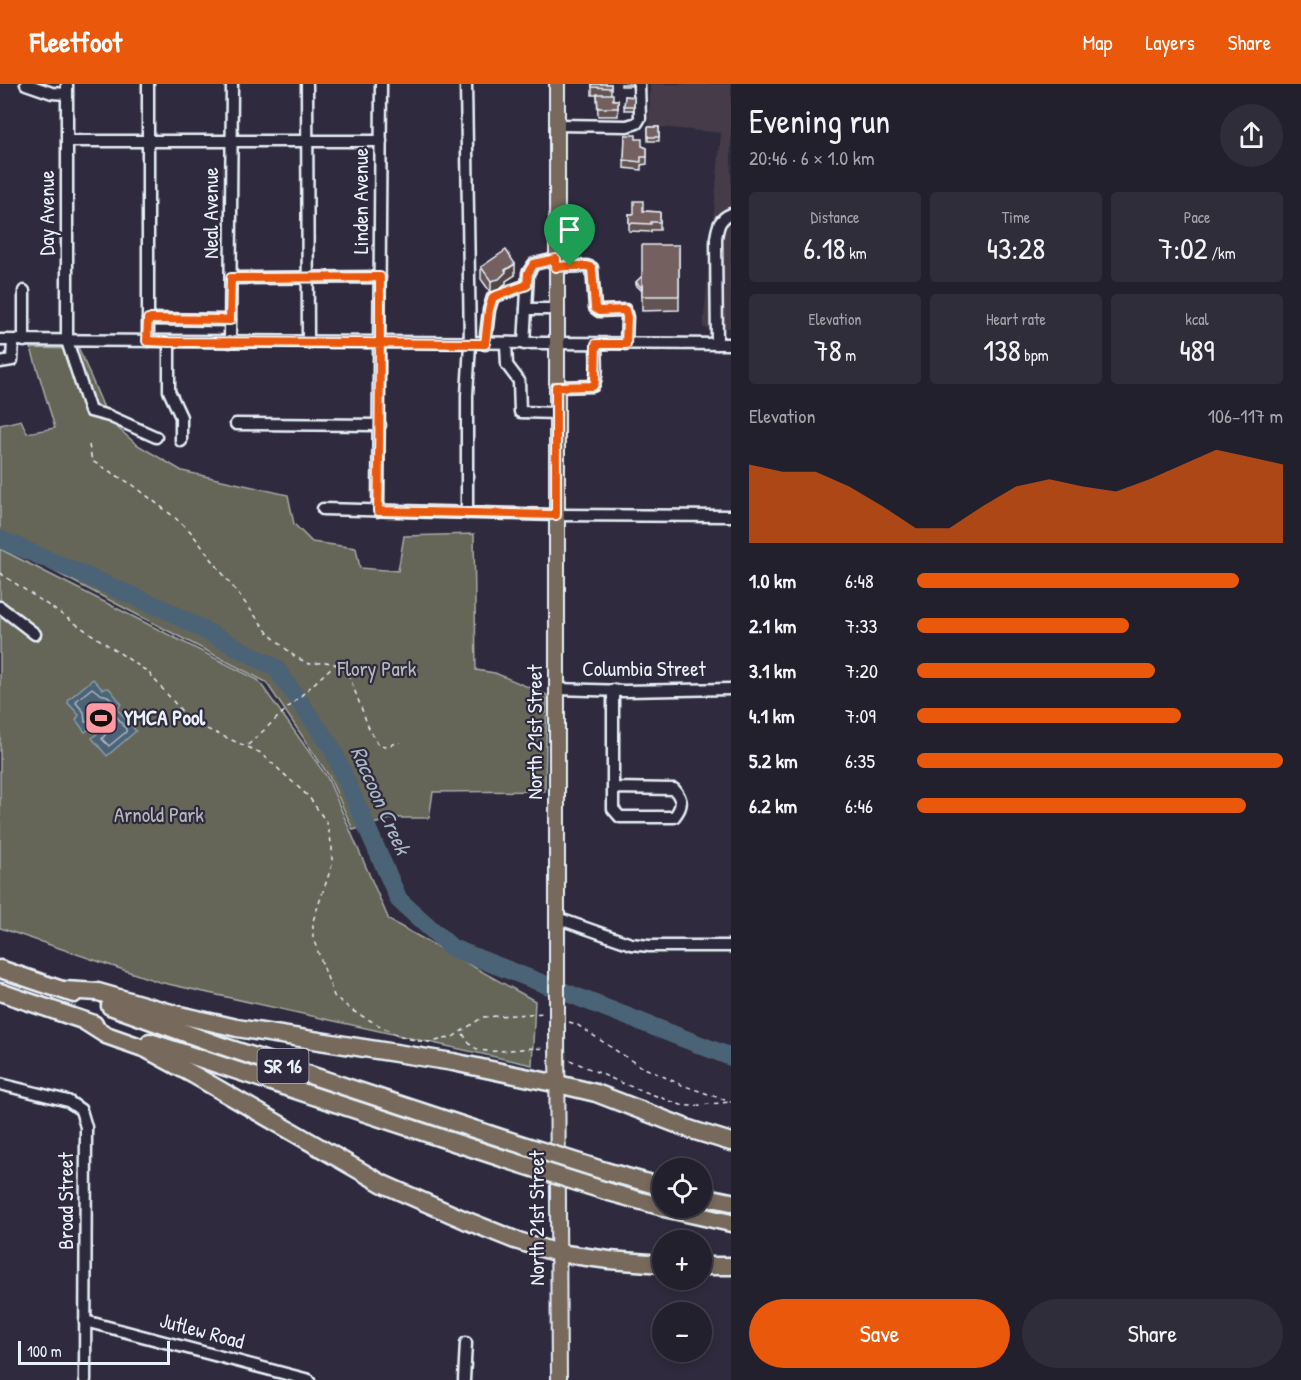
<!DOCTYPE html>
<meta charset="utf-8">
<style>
:root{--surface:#23202e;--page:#2f2d3a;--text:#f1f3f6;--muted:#a3a3aa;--line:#403e4a;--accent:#ea580c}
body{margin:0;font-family:"Patrick Hand",sans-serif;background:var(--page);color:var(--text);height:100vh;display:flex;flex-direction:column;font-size:22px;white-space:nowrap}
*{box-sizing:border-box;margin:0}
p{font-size:20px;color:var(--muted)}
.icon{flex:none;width:33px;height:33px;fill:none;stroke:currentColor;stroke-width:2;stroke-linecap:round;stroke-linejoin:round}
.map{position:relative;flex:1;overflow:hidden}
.drawer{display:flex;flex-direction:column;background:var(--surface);width:570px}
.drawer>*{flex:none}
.buttons{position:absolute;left:652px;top:1074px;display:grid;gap:12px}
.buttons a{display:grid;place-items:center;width:60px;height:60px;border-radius:50%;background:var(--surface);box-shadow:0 3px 9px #0003,0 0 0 2px var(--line);font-size:30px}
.scale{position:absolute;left:18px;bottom:15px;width:152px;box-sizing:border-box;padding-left:6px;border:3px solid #e8f1f8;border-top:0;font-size:16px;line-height:21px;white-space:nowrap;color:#e8f1f8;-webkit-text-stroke:4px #2f2a3d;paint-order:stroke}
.pin{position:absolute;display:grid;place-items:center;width:51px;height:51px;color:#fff;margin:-62px -26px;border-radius:50% 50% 50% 0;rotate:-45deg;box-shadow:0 0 6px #0007}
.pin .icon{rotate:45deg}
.round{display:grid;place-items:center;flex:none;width:63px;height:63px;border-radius:32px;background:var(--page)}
.overview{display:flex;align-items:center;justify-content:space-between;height:102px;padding:0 18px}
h1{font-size:33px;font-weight:600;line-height:45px}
.figures{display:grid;grid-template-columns:repeat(3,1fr);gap:9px;height:102px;padding:6px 18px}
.figures div{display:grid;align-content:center;border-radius:6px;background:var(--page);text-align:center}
.figures b{font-size:30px;font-weight:600}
.figures small{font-size:16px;font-weight:400}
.figures p{font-size:16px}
.chart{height:168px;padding:12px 18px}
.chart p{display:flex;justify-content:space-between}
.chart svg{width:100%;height:108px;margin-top:6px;fill:var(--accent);opacity:.7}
.button{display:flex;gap:12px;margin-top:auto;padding:12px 18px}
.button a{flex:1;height:69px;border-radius:36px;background:var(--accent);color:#fff;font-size:24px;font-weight:600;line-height:69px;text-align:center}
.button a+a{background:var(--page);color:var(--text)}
ul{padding:0 18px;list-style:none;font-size:20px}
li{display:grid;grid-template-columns:96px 72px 1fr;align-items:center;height:45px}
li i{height:15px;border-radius:8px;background:var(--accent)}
header{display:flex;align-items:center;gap:36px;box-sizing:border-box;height:84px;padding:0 30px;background:var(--accent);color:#fff}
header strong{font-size:28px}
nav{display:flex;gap:33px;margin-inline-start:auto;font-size:21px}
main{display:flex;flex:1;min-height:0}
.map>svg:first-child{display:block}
</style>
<header>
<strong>Fleetfoot</strong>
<nav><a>Map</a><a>Layers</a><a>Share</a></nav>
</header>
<main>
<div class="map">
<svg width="731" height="1296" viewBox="0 0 731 1296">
<rect width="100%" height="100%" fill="#2f2a3d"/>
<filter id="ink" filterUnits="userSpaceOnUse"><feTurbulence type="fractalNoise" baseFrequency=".0167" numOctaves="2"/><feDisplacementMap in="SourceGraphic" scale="12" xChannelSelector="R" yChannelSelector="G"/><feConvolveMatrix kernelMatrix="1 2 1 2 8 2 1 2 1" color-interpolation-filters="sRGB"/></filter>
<g filter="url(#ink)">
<!-- built -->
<path fill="#443a48" d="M650 0H731V244H703L721 49 649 42Z"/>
<!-- green -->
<g fill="#656658" stroke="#a6aca8" stroke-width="1.5">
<path d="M31 264 79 265 109 336 136 360 182 387 288 411 294 440 312 458 356 464 360 484 398 487 404 452 474 450 476 586 495 589 547 611 545 707 433 708 429 734H394L353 746 329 692 266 598 0 459V341L21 336 27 349 55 344Z"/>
<path d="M0 465 258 596 327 693 389 836 535 917 532 981 159 898 0 844Z"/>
</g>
<!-- water -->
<path fill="#4c6376" stroke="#8a9caa" stroke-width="1.5" d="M93 595 102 605 109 604 121 619 118 626 136 647 107 672 92 654 101 646 98 643 91 644 85 648 76 636 79 631 68 619 69 615Z"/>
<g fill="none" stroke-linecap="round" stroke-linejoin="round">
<!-- shore -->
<path stroke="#aab8c4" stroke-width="1.5" d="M92 604 100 610 108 612 114 619V629L126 645V648L109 662 102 655 107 648 105 641 99 637 85 638 84 628 76 619 77 616Z"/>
<!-- river -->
<path stroke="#4c6376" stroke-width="18" d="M0 455 166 526 276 584 332 664 399 816 452 864 731 973"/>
<!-- minor casing -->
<g stroke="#e8f1f8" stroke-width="15">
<g id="minor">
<path d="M26 0 52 9 67 10"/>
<path d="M67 0V257L90 327 109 332 156 353"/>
<path d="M307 0 308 259"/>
<path d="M466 0 470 260 467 311V429"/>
<path d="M557 41 627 42 637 39 640 34 639 0"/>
<path d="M67 57H381"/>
<path d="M556 183 587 182 592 184 595 224 599 227 625 226 627 233 626 260"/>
<path d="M231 194 380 193"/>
<path d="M526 225H556"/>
<path d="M148 235 230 236"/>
<path d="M0 256 731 260"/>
<path d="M24 257V207"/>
<path d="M148 257V0"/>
<path d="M169 258V307L181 333V357"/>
<path d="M230 258 232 0"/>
<path d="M485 260 489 226 493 213 527 201"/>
<path d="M506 260 507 281 519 297 520 328 556 329"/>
<path d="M524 260 528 189 534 180 556 175"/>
<path d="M717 260 716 154C718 142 719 135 731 130"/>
<path d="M0 278 12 276 13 257"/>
<path d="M556 303 593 302C599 291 596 273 596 260"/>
<path d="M236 340 380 341"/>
<path d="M323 425 556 431 731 432"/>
<path d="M378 427 381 0"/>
<path d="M0 523 35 550"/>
<path d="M556 605 625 607 731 605"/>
<path d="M613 704 674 705C683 716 683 722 674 733H620L613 725V606"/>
<path d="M557 834 631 860 649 862H731"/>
<path d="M0 1000 68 1017 81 1026 86 1043 85 1296"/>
<path d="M85 1237 309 1296"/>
<path d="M464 1296 466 1259"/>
</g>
</g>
<!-- major casing -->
<g stroke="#e8f1f8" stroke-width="18">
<g id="major">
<path d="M557 873V0"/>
<path d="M557 944 559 1296"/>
</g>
</g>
<!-- highway casing -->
<g stroke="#e8f1f8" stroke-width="21">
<g id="highway">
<path d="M0 885 74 910"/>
<path d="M64 906 98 908 175 930 237 944 453 978 558 1000 596 1009 692 1046 731 1058"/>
<path d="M0 908 94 940"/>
<path d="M110 922 219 961 504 1055"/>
<path d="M84 937 106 951 146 965 194 991 383 1100 465 1136 515 1156 558 1169 609 1176 663 1180"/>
<path d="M150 958 505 1075"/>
<path d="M608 1088 663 1103"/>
<path d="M609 1108 663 1123"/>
<path d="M702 1112 731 1118"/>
<path d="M664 1124 731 1139"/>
<path d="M702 1182H731"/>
</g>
</g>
<!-- path -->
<g stroke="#e8f1f8" stroke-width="1.5" stroke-dasharray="4.5 4.5" stroke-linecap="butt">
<path d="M89 361 92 377 133 401 173 432 190 447 269 550 294 572 309 580 326 578 335 580 343 585 350 594 368 642 378 661 387 662 400 658"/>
<path d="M0 489 148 588 185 631 200 642 261 669 309 713 327 739 332 763V781L313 837V854L334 912 353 927 391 948 406 954 419 957 431 958 453 953 483 933 544 929"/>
<path d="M248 661 334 581"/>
<path d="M569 938 576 940 638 981 682 1001 731 1018"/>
<path d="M463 950C466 954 468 959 472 962 488 974 523 961 544 965"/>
<path d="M570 976 624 1000 681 1021 690 1022 730 1018"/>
</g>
<!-- minor -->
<use href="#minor" stroke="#2f2a3d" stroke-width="10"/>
<!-- major -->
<use href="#major" stroke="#77695c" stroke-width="14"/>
<!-- highway -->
<use href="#highway" stroke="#77695c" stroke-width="16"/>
<!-- major-bridge casing -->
<g stroke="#e8f1f8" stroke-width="18" stroke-linecap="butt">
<path id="major-bridge" d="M557 873V944"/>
</g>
<!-- highway-bridge casing -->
<g stroke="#e8f1f8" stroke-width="21" stroke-linecap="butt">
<g id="highway-bridge">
<path d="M504 1055 608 1088"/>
<path d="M505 1075 609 1108"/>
</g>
</g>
<!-- major-bridge -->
<use href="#major-bridge" stroke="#77695c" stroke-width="14"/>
<!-- highway-bridge -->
<use href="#highway-bridge" stroke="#77695c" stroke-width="16"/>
</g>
<!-- wall -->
<g fill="#645353" stroke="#e8f1f8" stroke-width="1.5">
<path d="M592 0H611V10L613 16H618V32H598L597 11H592Z"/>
<rect x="621" y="0" width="11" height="2"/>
<path d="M625 12 634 13V26H624Z"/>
<rect x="648" y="43" width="11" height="14"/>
<path d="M625 51 636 55 642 62 647 64V80L641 81V86L624 84Z"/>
<path d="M643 127 660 128V146H651V148L629 147V130H634Z"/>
<path d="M679 161V226L642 227V194V207L636 201V198Z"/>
<path d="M481 183 515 191 506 197V199L499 206 491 209 481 195Z"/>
</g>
<!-- shaded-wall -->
<path fill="#514444" stroke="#e8f1f8" stroke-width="1.5" d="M515 180V191L506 197V199L499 206 491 209V197Z"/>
<!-- building -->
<g fill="#746161" stroke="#e8f1f8" stroke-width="1.5">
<path d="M592 0H611V4L592 3Z"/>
<path d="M597 10H613V16H618V24H598Z"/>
<path d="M625 12 634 13V22H624Z"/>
<rect x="648" y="43" width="11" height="10"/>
<path d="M625 51H636V55H642V62L647 64V73H641V78L624 76Z"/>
<path d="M634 117H643V127L660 128V138H651V140L629 139V130H634Z"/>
<rect x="642" y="161" width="37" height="51"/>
<path d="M506 166 515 180 505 186 506 188 499 195 491 197 481 183Z"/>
<path d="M642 192V204L636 198Z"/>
</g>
</g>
<g fill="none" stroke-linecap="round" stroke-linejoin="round" filter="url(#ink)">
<!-- route casing -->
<g stroke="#fff" stroke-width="12">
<path id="route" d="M570 182 556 183V175L534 180 528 189 527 201 493 213 489 226 485 260C380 259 274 258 169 258L147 257 148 235 230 236 231 194 380 193C380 271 380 349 378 427L556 431V303L593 302 595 298 596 260H626L627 233 625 226 599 227 595 224 592 184 587 182H570"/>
</g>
<!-- route -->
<use href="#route" stroke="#ea580c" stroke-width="8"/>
</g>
<!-- icons -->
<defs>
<g id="stadium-square" transform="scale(1.725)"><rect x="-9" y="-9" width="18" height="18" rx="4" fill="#ff9aa2" stroke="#2f2a3d"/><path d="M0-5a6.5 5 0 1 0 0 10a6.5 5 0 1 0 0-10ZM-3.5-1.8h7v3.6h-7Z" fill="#111"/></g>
</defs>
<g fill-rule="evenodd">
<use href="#stadium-square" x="101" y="634"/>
</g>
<g text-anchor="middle" stroke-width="4.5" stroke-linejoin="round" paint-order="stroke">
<!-- shield labels -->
<rect fill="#2f2a3d" stroke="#b0b5c0" stroke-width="1.5" x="257.5" y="965" width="51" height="34" rx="4.5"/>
<g font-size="20" font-weight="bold" fill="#e8f1f8">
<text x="283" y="989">SR 16</text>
</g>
<!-- street labels -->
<g font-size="21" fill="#e8f1f8" stroke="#2f2a3d">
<text transform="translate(361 117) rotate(-90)" y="7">Linden Avenue</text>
<text transform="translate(47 129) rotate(-90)" y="7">Day Avenue</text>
<text transform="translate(211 129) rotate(-90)" y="7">Neal Avenue</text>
<text x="644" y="592">Columbia Street</text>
<text transform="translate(535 648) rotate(-90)" y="7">North 21st Street</text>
<text transform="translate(66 1117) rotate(-90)" y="7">Broad Street</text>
<text transform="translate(537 1134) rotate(-90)" y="7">North 21st Street</text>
<text transform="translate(202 1247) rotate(15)" y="7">Jutlew Road</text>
</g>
<!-- park labels -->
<g font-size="21" fill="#b4b9b8" stroke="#2f2a3d">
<text x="377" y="592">Flory Park</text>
<text x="159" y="738">Arnold Park</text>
</g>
<!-- poi labels -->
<g font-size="21" font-weight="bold" fill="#e8f1f8" stroke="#2f2a3d" text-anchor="start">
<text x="124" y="641">YMCA Pool</text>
</g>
<!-- water labels -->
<g font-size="22" font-style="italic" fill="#aab8c4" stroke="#2f2a3d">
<text transform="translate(381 716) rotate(66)" y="8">Raccoon Creek</text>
</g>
</g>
</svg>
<div class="buttons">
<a><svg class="icon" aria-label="locate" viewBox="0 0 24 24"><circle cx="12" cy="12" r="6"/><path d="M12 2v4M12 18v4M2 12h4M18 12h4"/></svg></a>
<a>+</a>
<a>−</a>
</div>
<div class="scale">100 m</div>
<div class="pin" style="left:570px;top:182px;background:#1e9e55"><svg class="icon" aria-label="arrive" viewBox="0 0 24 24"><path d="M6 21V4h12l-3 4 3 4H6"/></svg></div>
</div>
<section class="drawer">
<div class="overview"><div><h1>Evening run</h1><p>20:46 · 6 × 1.0 km</p></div><a class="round"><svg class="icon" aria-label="share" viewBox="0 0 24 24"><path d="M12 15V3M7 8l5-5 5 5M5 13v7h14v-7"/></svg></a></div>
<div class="figures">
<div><p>Distance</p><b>6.18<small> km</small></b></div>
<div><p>Time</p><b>43:28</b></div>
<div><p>Pace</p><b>7:02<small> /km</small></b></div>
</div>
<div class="figures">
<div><p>Elevation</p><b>78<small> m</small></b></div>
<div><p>Heart rate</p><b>138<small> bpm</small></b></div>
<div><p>kcal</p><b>489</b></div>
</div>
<div class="chart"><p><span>Elevation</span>106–117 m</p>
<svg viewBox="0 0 160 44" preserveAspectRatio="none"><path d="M0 44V12L10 15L20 15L30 21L40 29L50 38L60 38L70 29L80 21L90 18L100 21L110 23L120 18L130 12L140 6L150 9L160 12V44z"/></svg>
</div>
<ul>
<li><b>1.0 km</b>6:48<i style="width:88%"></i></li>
<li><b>2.1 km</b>7:33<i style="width:58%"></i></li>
<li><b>3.1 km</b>7:20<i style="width:65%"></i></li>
<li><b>4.1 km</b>7:09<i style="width:72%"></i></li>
<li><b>5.2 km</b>6:35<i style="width:100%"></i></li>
<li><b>6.2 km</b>6:46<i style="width:90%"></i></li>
</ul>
<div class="button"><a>Save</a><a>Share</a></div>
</section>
</main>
